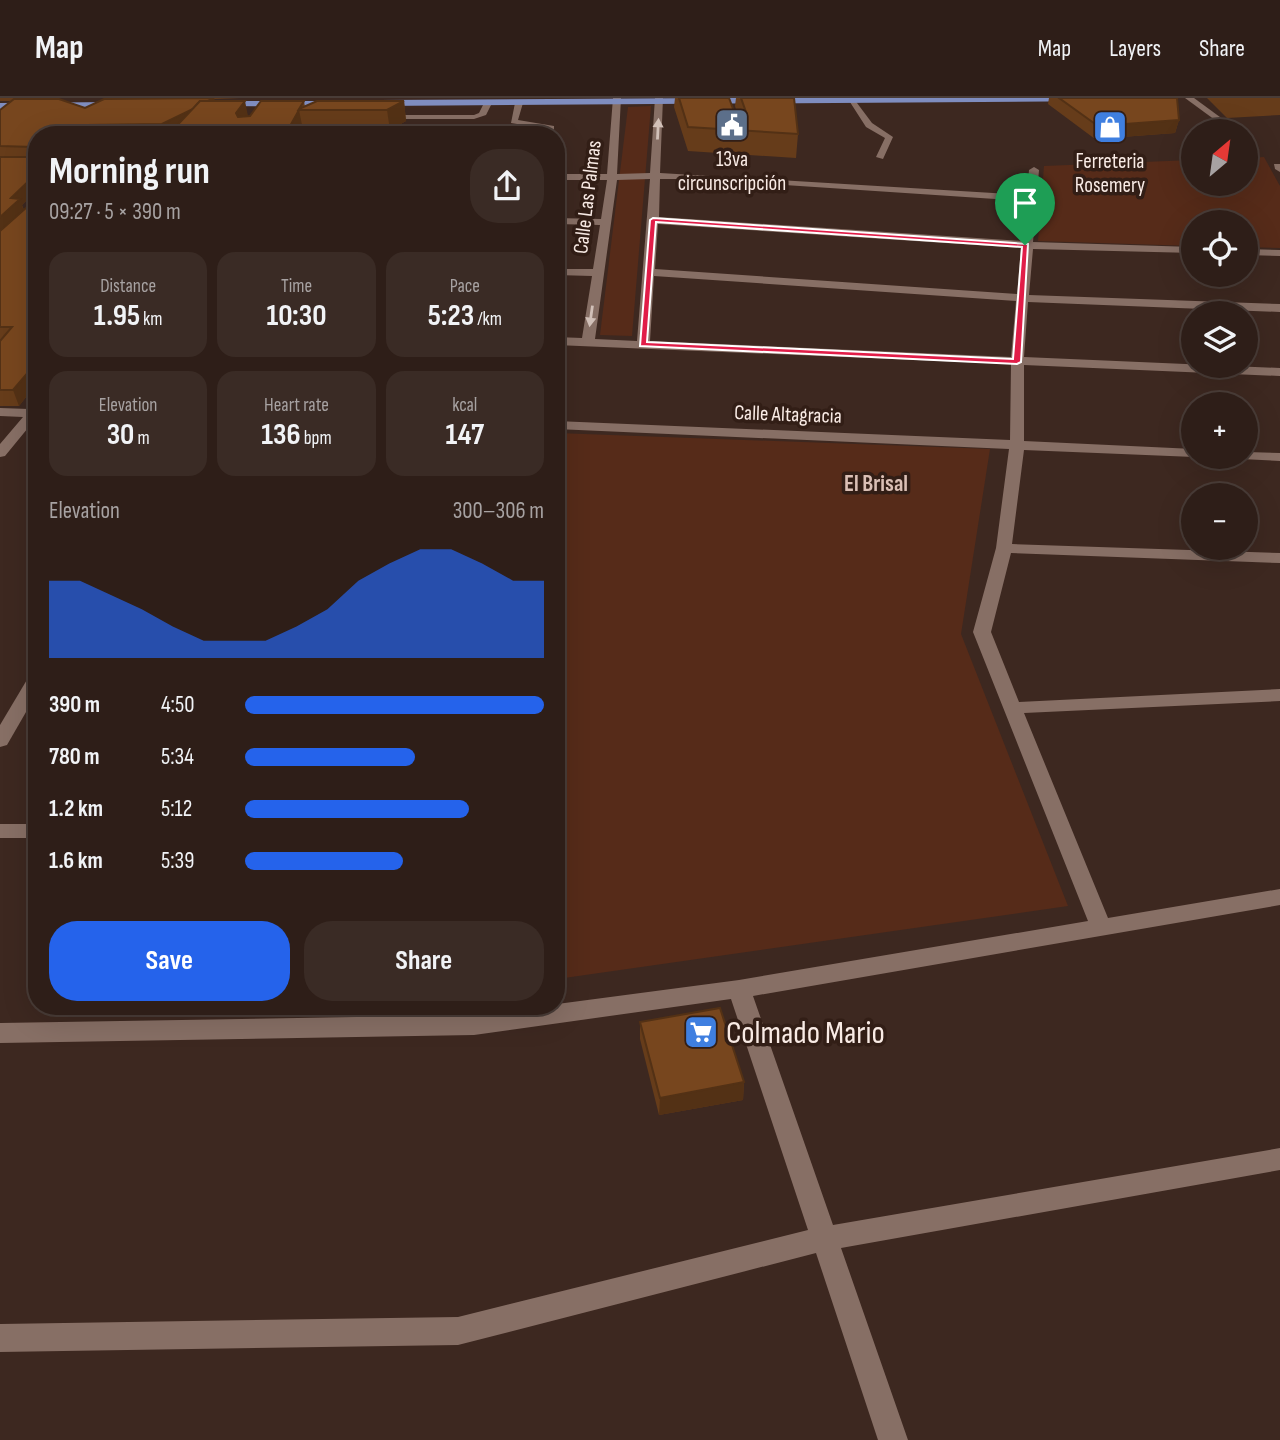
<!DOCTYPE html>
<meta charset="utf-8">
<style>
:root{--surface:#2e1e18;--page:#3a2b25;--text:#f1f3f6;--muted:#a7a2a2;--line:#493c37;--accent:#2563eb}
body{margin:0;font-family:"Sofia Sans Condensed",sans-serif;background:var(--page);color:var(--text);height:100vh;display:flex;flex-direction:column;font-size:26px;white-space:nowrap}
*{box-sizing:border-box;margin:0}
p{font-size:23px;color:var(--muted)}
.icon{flex:none;width:38px;height:38px;fill:none;stroke:currentColor;stroke-width:2;stroke-linecap:round;stroke-linejoin:round}
.map{position:relative;flex:1;overflow:hidden}
.details{position:absolute;left:28px;top:28px;width:537px;height:889px;display:flex;flex-direction:column;background:var(--surface);border-radius:28px;box-shadow:0 7px 28px #0002,0 0 0 2px var(--line)}
.details>*{flex:none}
.needle{width:46px;rotate:29deg}
.tools{position:absolute;left:1181px;top:21px;display:grid;gap:14px}
.tools a{display:grid;place-items:center;width:77px;height:77px;border-radius:50%;background:var(--surface);box-shadow:0 7px 28px #0002,0 0 0 2px var(--line);font-size:35px}
.pin{position:absolute;display:grid;place-items:center;width:60px;height:60px;color:#fff;margin:-72px -30px;border-radius:50% 50% 50% 0;rotate:-45deg;box-shadow:0 0 7px #0007}
.pin .icon{rotate:45deg}
.round{display:grid;place-items:center;flex:none;width:74px;height:74px;border-radius:28px;background:var(--page)}
.overview{display:flex;align-items:center;justify-content:space-between;height:119px;padding:0 21px}
h1{font-size:38px;font-weight:700;line-height:52px}
.metrics{display:grid;grid-template-columns:repeat(3,1fr);gap:10px;height:119px;padding:7px 21px}
.metrics div{display:grid;align-content:center;border-radius:18px;background:var(--page);text-align:center}
.metrics b{font-size:30px;font-weight:700}
.metrics small{font-size:19px;font-weight:400}
.metrics p{font-size:19px}
.chart{height:196px;padding:14px 21px}
.chart p{display:flex;justify-content:space-between}
.chart svg{width:100%;height:126px;margin-top:7px;fill:var(--accent);opacity:.7}
.primary-button{display:flex;gap:14px;margin-top:auto;padding:14px 21px}
.primary-button a{flex:1;height:80px;border-radius:28px;background:var(--accent);color:#fff;font-size:28px;font-weight:700;line-height:80px;text-align:center}
.primary-button a+a{background:var(--page);color:var(--text)}
ul{padding:0 21px;list-style:none;font-size:23px}
li{display:grid;grid-template-columns:112px 84px 1fr;align-items:center;height:52px}
li i{height:18px;border-radius:9px;background:var(--accent)}
header{display:flex;align-items:center;gap:42px;box-sizing:border-box;height:98px;padding:0 35px;background:var(--surface);border-bottom:2px solid var(--line)}
header strong{font-size:33px}
nav{display:flex;gap:38px;margin-inline-start:auto;font-size:24px}
.map>svg:first-child{display:block}
</style>
<header>
<strong>Map</strong>
<nav><a>Map</a><a>Layers</a><a>Share</a></nav>
</header>
<div class="map">
<svg width="1280" height="1342" viewBox="0 0 1280 1342">
<rect width="100%" height="100%" fill="#3d2820"/>
<!-- green -->
<g fill="#562b19">
<path d="M651 8 632 238 600 237 628 9Z"/>
<path d="M1264 59 1280 88V150L1246 149V124H1194L1193 148 1038 143 1044 68 1193 62 1194 86H1246V60Z"/>
<path d="M557 335 990 351 961 536 1068 808 557 881Z"/>
</g>
<g fill="none" stroke-linecap="round" stroke-linejoin="round">
<!-- service -->
<g fill="#876f65" fill-rule="evenodd">
<path d="M1185 0H1194L1239 33H1230Z"/>
<path d="M848 1H854L872 25 893 39 883 61 876 59 885 40 866 29Z"/>
<path d="M485 3 492 5 486 17 474 21H386L382 19 386 17H474L479 15Z"/>
<path d="M519 3 523 5 518 22 554 28V32L511 25 515 5Z"/>
</g>
<!-- minor -->
<g fill="#876f65" fill-rule="evenodd">
<path d="M613 0H621L617 76 650 75 655 0H663L660 75 1027 97 1029 72 1034 69 1039 72 1033 144 1194 149V155L1033 151 1029 197 1280 206V214L1028 204 1024 259 1280 270V278L1024 267V343L1194 351V359H1196H1194L1024 352 1012 446 1280 455V465L1011 455 991 534 1019 604 1280 591V603L1024 615 1108 820 1280 791V807L753 898 833 1127 1280 1050V1072L841 1150 908 1342H878L816 1155 458 1247 0 1254V1226L458 1219 808 1132 731 901 474 937 0 945V925L474 917 739 882 1088 823 973 534 996 450 1009 351 556 331V323L1010 342 1011 266 556 247V239L582 240 592 178 556 177V171H593L600 127 556 126V120L601 121 607 82H556V76H607ZM650 81 637 243 595 241 617 82ZM660 81H692L1026 103 1022 143 659 119ZM658 126 1021 150 1017 196 655 171ZM654 178 1016 203 1011 259 650 243Z"/>
<path d="M1274 66H1280V74L1275 71Z"/>
<path d="M1246 151 1280 152V158L1246 157Z"/>
<path d="M37 306V319L5 358 0 359V346L23 319 0 318V310L29 311Z"/>
<path d="M1246 354 1280 355V363L1241 361 1239 359H1246Z"/>
<path d="M37 573V595L7 647 0 649V627L31 575Z"/>
<rect x="0" y="726" width="37" height="14"/>
</g>
<!-- primary -->
<g fill="#7f8dbf" fill-rule="evenodd">
<path d="M720 0H1116L1112 3 379 8 375 5 379 2Z"/>
<path d="M222 3H335L339 6 335 9 219 8V4Z"/>
<path d="M0 5 114 4 118 7 114 10 0 11Z"/>
</g>
</g>
<!-- wall -->
<g fill="#663c1a">
<path d="M0 0H30V1L85 10 129 0H240L214 1 215 3 248 18 304 3 305 9 404 3 406 23 390 32H303L300 37H37V92L22 107 24 112 37 101V285L19 308H0V12L12 3H0Z"/>
<path d="M675 0H679L738 18 735 8 736 0H794L798 36 796 60 688 53 674 9Z"/>
<path d="M1049 0H1177L1179 22 1175 35 1095 41 1048 6Z"/>
<path d="M1207 0H1280V17L1227 20Z"/>
<path d="M640 924 744 984 743 1002 659 1017 640 941Z"/>
</g>
<!-- shaded-wall -->
<g fill="#533115">
<path d="M214 0 216 12 169 37H165L162 26Z"/>
<path d="M245 3 249 23 240 35 236 15Z"/>
<path d="M404 3 406 23 390 32 387 12Z"/>
<path d="M299 12 303 32 300 37H285Z"/>
<path d="M1179 22 1175 35 1095 41 1098 28Z"/>
<path d="M87 27 89 37H77Z"/>
<path d="M37 75V92L22 107 24 114 0 136V119L11 100Z"/>
<path d="M37 250V285L19 308 13 292 30 258Z"/>
<path d="M744 984 743 1002 659 1017 660 1000Z"/>
</g>
<!-- building -->
<g fill="#77461e" stroke="#533115" stroke-width="2">
<path d="M214 0 208 3H200L193 11 162 26 87 27 77 37H37V75L11 100 20 101 0 119V59H35L33 49 0 48V12L14 1H59L85 10 104 1Z"/>
<path d="M679 0H729L735 16 743 20 747 17 741 0H794L798 36 688 29Z"/>
<path d="M1059 0H1177L1179 22 1098 28Z"/>
<path d="M200 3H245L236 15 238 19 250 18 261 3H304L299 11 317 3H404L387 12H299L285 37H168Z"/>
<path d="M36 101H37V250L30 258H37V264L13 292H0V243L12 229H0V133Z"/>
<path d="M720 910 744 984 660 1000 640 924Z"/>
</g>
<!-- one-way arrows -->
<defs><path id="oneway-solid" d="M-6-.8H1V-3.2L6.5 0L1 3.2V.8H-6Z" transform="scale(1.75)"/></defs>
<g fill="#d1c0b8">
<use href="#oneway-solid" transform="translate(658 31) rotate(-87)"/>
<use href="#oneway-solid" transform="translate(591 218) rotate(98)"/>
</g>
<!-- route -->
<path fill="#e11d48" stroke="#fff" stroke-width="2" fill-rule="evenodd" d="M653 120 1028 146 1021 264 1017 266 640 248 650 122ZM656 124 1022 149 1013 261 647 244Z"/>
<!-- icons -->
<defs>
<g id="civic-square" transform="scale(1.75)"><rect x="-9" y="-9" width="18" height="18" rx="4" fill="#5c6f8a" stroke="#321e16"/><path d="M-.6-6.5H3V-4.5H.6V-3L4-1V1h2V6H-6V1h2V-1L-.6-3ZM-1.2 2.5V6h2.4V2.5Z" fill="#fff"/></g>
<g id="shop-square" transform="scale(1.75)"><rect x="-9" y="-9" width="18" height="18" rx="4" fill="#3f7fe0" stroke="#321e16"/><path d="M-5-2.5h2.3a2.7 3.5 0 0 1 5.4 0H5L5.5 6h-11ZM-1.5-2.5h3a1.5 2.3 0 0 0-3 0Z" fill="#fff"/></g>
<g id="supermarket-square" transform="scale(1.75)"><rect x="-9" y="-9" width="18" height="18" rx="4" fill="#3f7fe0" stroke="#321e16"/><path d="M-6-5.5h2.5l.6 2H6L4.5 2H-2.5L-4.4-4H-6ZM-1.5 3.2a1.3 1.3 0 1 0 .1 0ZM3 3.2a1.3 1.3 0 1 0 .1 0Z" fill="#fff"/></g>
</defs>
<g fill-rule="evenodd">
<use href="#civic-square" x="732" y="27"/>
<use href="#shop-square" x="1110" y="29"/>
<use href="#supermarket-square" x="701" y="934"/>
</g>
<g text-anchor="middle" stroke-width="7" stroke-linejoin="round" paint-order="stroke">
<!-- far-poi labels -->
<g font-size="21" fill="#f9ebe5" stroke="#321e16">
<text x="732" y="68">13va<tspan x="732" dy="24">circunscripción</tspan></text>
<text x="1110" y="70">Ferreteria<tspan x="1110" dy="24">Rosemery</tspan></text>
</g>
<!-- far-street labels -->
<g font-size="21" fill="#f9ebe5" stroke="#321e16">
<text transform="translate(587 99) rotate(-83)" y="7">Calle Las Palmas</text>
<text transform="translate(788 316) rotate(2)" y="7">Calle Altagracia</text>
</g>
<!-- far-neighbourhood labels -->
<g font-size="23" font-weight="bold" fill="#dabfb5" stroke="#321e16">
<text x="876" y="393">El Brisal</text>
</g>
<!-- near-poi labels -->
<g font-size="32" fill="#f9ebe5" stroke="#321e16" text-anchor="start">
<text x="726" y="945">Colmado Mario</text>
</g>
</g>
</svg>
<div class="tools">
<a><svg class="needle" viewBox="-14 -14 28 28"><path d="M0-13l5 13h-10z" fill="#e53935"/><path d="M0 13l5-13h-10z" fill="#a7a2a2"/></svg></a>
<a><svg class="icon" aria-label="locate" viewBox="0 0 24 24"><circle cx="12" cy="12" r="6"/><path d="M12 2v4M12 18v4M2 12h4M18 12h4"/></svg></a>
<a><svg class="icon" aria-label="layers" viewBox="0 0 24 24"><path d="M12 4l9 5-9 5-9-5zM3 14l9 5 9-5"/></svg></a>
<a>+</a>
<a>−</a>
</div>
<div class="pin" style="left:1025px;top:147px;background:#1e9e55"><svg class="icon" aria-label="arrive" viewBox="0 0 24 24"><path d="M6 21V4h12l-3 4 3 4H6"/></svg></div>
<section class="details">
<div class="overview"><div><h1>Morning run</h1><p>09:27 · 5 × 390 m</p></div><a class="round"><svg class="icon" aria-label="share" viewBox="0 0 24 24"><path d="M12 15V3M7 8l5-5 5 5M5 13v7h14v-7"/></svg></a></div>
<div class="metrics">
<div><p>Distance</p><b>1.95<small> km</small></b></div>
<div><p>Time</p><b>10:30</b></div>
<div><p>Pace</p><b>5:23<small> /km</small></b></div>
</div>
<div class="metrics">
<div><p>Elevation</p><b>30<small> m</small></b></div>
<div><p>Heart rate</p><b>136<small> bpm</small></b></div>
<div><p>kcal</p><b>147</b></div>
</div>
<div class="chart"><p><span>Elevation</span>300–306 m</p>
<svg viewBox="0 0 160 44" preserveAspectRatio="none"><path d="M0 44V17L10 17L20 22L30 27L40 33L50 38L60 38L70 38L80 33L90 27L100 17L110 11L120 6L130 6L140 11L150 17L160 17V44z"/></svg>
</div>
<ul>
<li><b>390 m</b>4:50<i style="width:100%"></i></li>
<li><b>780 m</b>5:34<i style="width:57%"></i></li>
<li><b>1.2 km</b>5:12<i style="width:75%"></i></li>
<li><b>1.6 km</b>5:39<i style="width:53%"></i></li>
</ul>
<div class="primary-button"><a>Save</a><a>Share</a></div>
</section>
</div>
